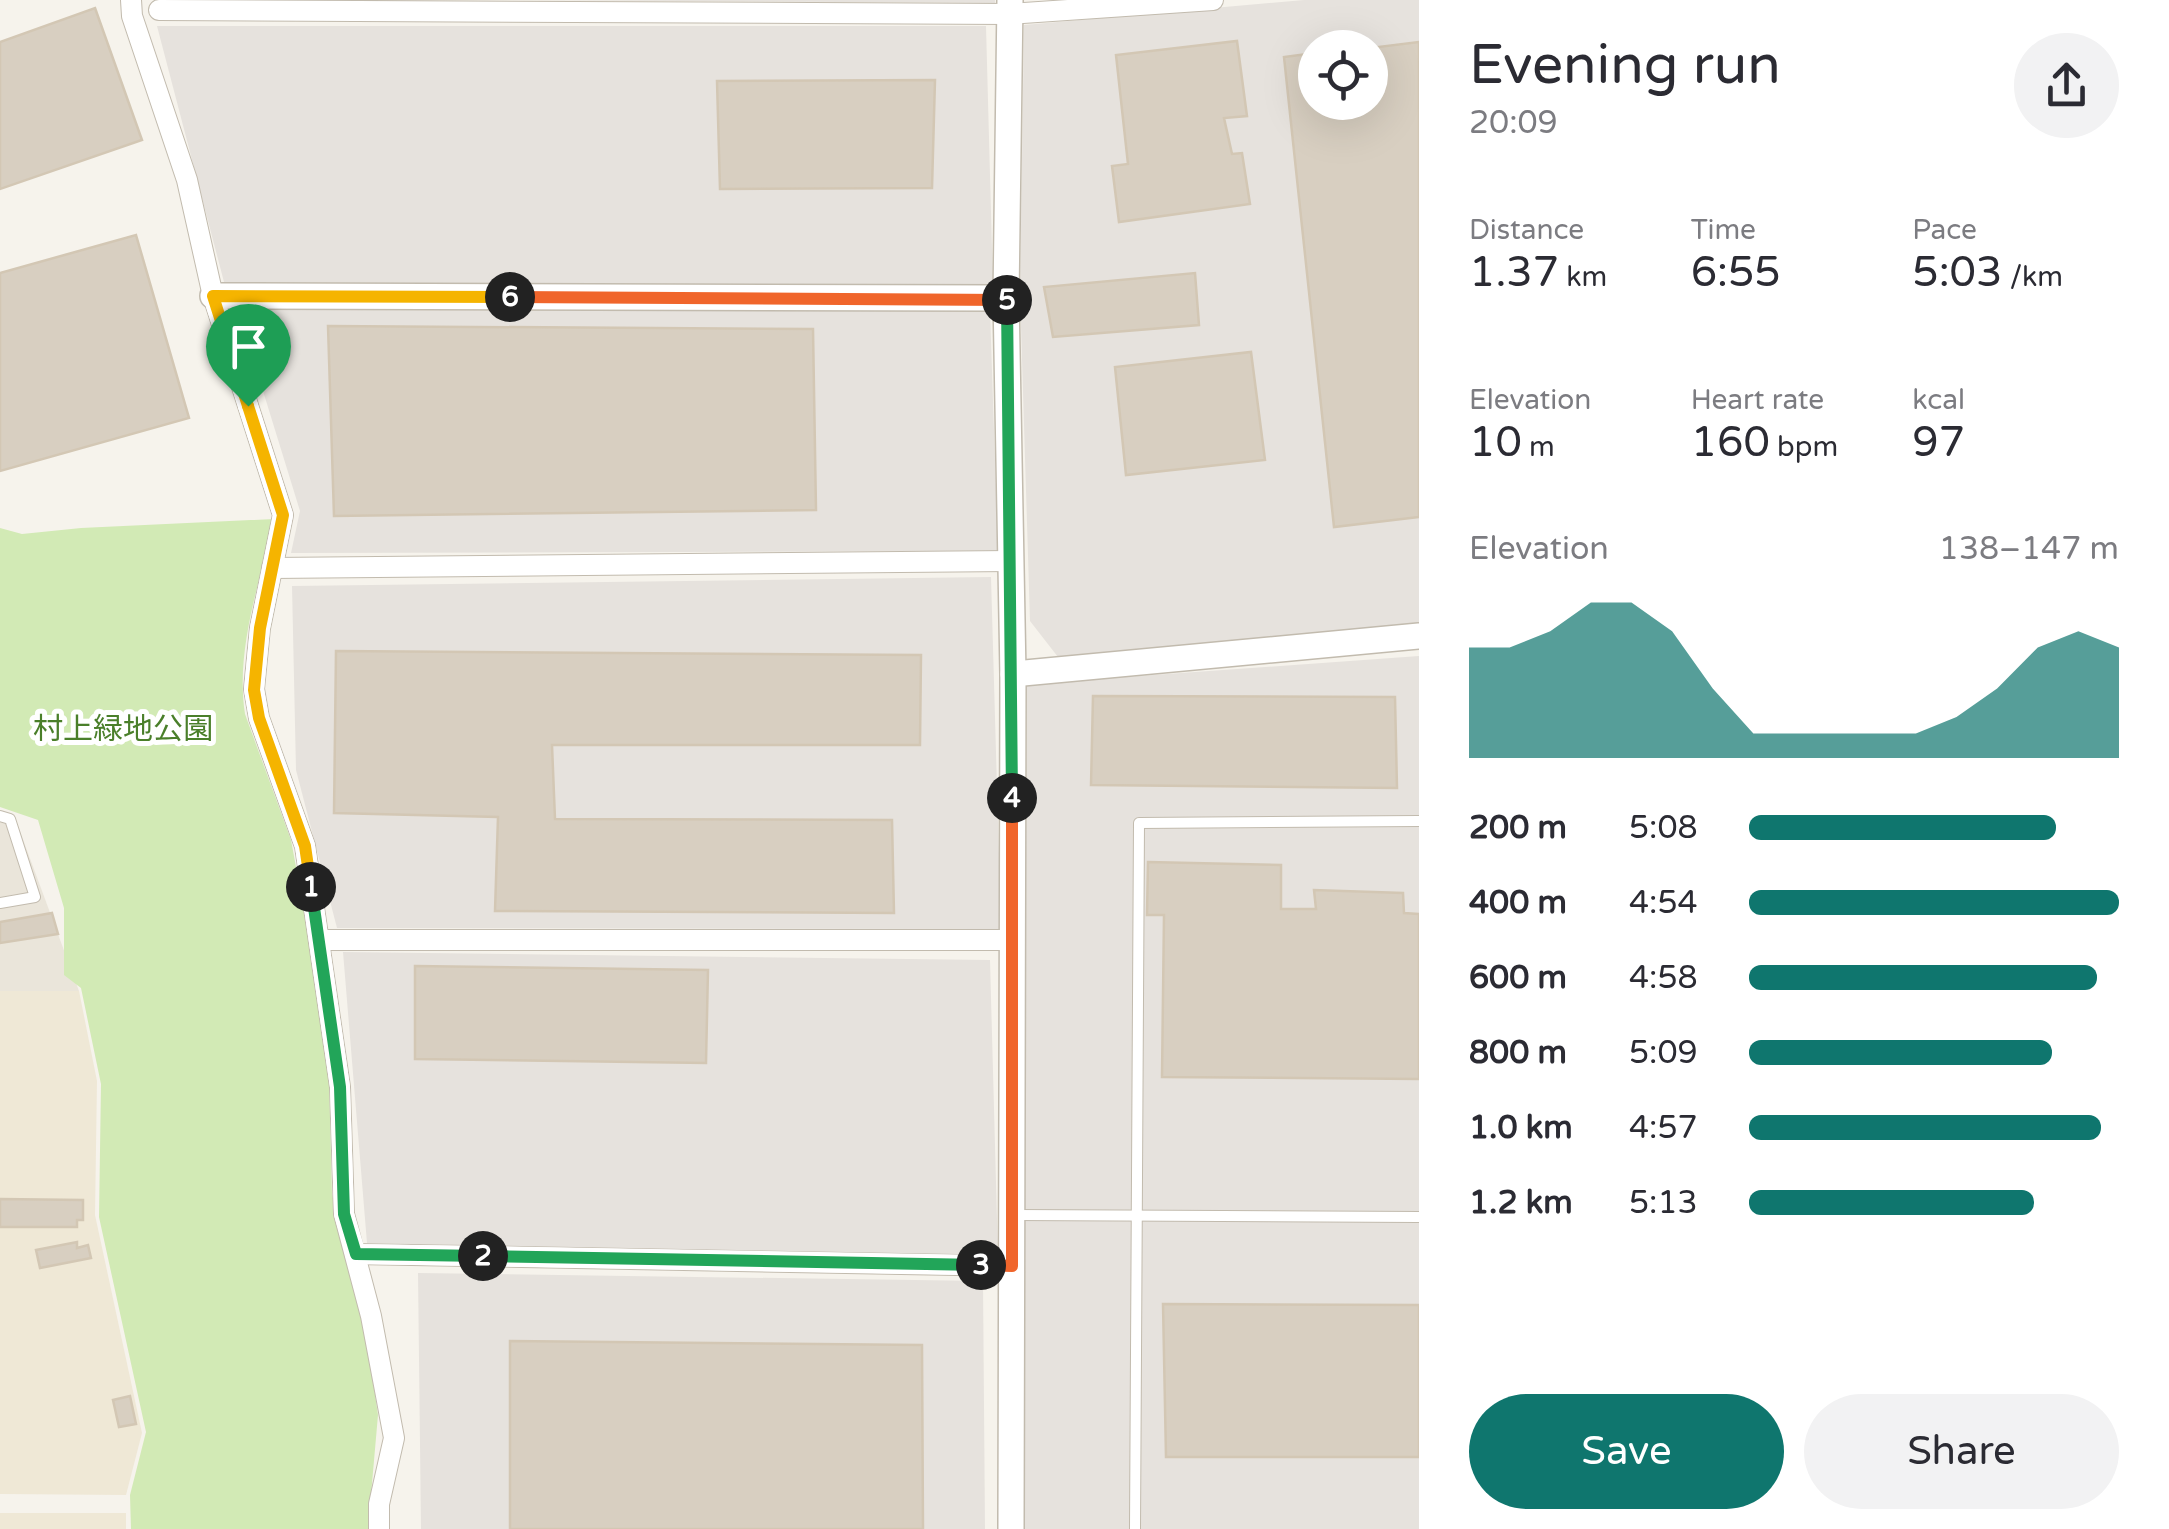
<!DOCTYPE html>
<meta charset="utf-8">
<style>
:root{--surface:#fff;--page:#f2f2f3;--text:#2b2b33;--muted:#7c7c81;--accent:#0f766e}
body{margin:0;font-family:"Varela Round","Noto Sans JP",sans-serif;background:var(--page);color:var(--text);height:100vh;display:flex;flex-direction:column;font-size:38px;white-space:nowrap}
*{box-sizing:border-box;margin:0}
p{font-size:32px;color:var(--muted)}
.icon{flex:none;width:55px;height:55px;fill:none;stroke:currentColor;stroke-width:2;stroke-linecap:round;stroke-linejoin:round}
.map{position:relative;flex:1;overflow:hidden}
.details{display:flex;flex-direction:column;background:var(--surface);width:750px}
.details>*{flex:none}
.tools{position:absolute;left:1298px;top:30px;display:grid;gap:20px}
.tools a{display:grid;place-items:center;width:90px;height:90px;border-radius:50%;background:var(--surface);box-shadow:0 10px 40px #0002;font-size:50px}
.pin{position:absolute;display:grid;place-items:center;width:85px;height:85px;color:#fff;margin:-102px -42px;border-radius:50% 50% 50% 0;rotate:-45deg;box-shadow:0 0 10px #0007}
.pin .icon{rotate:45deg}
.km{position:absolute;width:50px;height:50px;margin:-25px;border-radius:50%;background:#222;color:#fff;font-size:28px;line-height:50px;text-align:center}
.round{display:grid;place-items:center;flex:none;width:105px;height:105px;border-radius:52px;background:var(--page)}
.head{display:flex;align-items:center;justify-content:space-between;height:170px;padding:0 50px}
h1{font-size:55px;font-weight:600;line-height:75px}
.figures{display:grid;grid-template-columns:repeat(3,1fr);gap:15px;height:170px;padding:10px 50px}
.figures div{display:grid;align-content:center}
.figures b{font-size:42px;font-weight:600}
.figures small{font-size:28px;font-weight:400}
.figures p{font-size:28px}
.chart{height:280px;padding:20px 50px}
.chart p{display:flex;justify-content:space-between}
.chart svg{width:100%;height:180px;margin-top:10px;fill:var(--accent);opacity:.7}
.button{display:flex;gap:20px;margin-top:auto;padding:20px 50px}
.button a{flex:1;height:115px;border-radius:60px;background:var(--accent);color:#fff;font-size:40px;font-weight:600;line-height:115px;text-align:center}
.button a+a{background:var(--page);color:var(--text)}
ul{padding:0 50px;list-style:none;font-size:32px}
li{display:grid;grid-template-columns:160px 120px 1fr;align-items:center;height:75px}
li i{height:25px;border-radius:12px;background:var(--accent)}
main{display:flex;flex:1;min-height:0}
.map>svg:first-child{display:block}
</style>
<main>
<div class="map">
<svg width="1419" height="1529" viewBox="0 0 1419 1529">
<rect width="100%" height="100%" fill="#f6f3ec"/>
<!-- residential -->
<path fill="#eae5da" d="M0 821 18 826 79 991H0Z"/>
<!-- industrial -->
<g fill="#e6e2dd" fill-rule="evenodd">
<path d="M518 0H995V3Z"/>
<path d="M1304 0H1419V623L1058 657 1030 621 1020 294 1024 25ZM1315 48H1370V102H1315Z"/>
<path d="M157 26H986L993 287 224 282Z"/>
<path d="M238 310 990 311 998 551 291 553 300 511Z"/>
<path d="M991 577 1001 929 337 928 296 770 292 586Z"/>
<path d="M1419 656V1529H1022L1027 684Z"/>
<path d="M343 952 990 960 998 1257 367 1243Z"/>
<path d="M418 1273 983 1281 985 1529H421Z"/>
</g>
<!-- education -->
<g fill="#efe8d6">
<path d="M0 991H79L97 1081 95 1215 142 1433 126 1495 0 1494Z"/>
<rect x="0" y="1513" width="126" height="16"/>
</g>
<!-- green -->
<path fill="#d2eab5" d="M274 519C260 582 235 650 245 714L291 840 328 1039 332 1194 369 1353 378 1415 368 1529H131L130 1495 146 1432 99 1217 101 1084 81 988 64 975V908L38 820 0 807V528L22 534 81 528Z"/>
<!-- building -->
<g fill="#d8cfc1" stroke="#d3c7b4" stroke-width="2.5">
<path d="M95 8 142 140 0 189V42Z"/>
<path d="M1237 41 1247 116 1224 118 1232 154 1242 153 1250 204 1119 222 1112 166 1128 164 1116 55Z"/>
<path d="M1419 42V517L1334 527 1284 57 1315 53V102H1370V48Z"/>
<path d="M935 80 932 188 720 189 717 81Z"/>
<path d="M136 235 189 418 0 471V273Z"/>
<path d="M1195 273 1199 325 1053 337 1044 287Z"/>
<path d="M328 326 813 329 816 510 334 516Z"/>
<path d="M1251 352 1265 460 1126 475 1115 367Z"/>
<path d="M336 651 921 655 920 745H552L555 819 892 820 894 913 495 911 498 817 334 813Z"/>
<path d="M1093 696 1395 697 1397 788 1091 785Z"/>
<path d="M1148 862 1281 865V909H1316L1314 890 1403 893 1404 913 1419 914V1079L1162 1077 1164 915H1147Z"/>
<path d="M52 913 58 934 0 943V922Z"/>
<path d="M415 966 708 970 706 1063 415 1059Z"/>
<path d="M0 1199 83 1200V1220H77V1227H0Z"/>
<path d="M77 1242V1248L88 1245 91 1258 40 1268 36 1250Z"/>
<path d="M1163 1304 1419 1305V1457H1166Z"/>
<path d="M510 1341 922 1345 923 1529H510Z"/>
<path d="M130 1396 136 1424 119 1427 113 1400Z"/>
</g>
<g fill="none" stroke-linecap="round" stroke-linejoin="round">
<!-- service casing -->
<g stroke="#c2bbae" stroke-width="12">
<g id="service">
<path d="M0 816 10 819 35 897 0 903"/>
<path d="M1013 1215 1419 1217"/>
<path d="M1135 1529 1139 823 1419 821"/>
</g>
</g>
<!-- minor casing -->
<g stroke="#c2bbae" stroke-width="22">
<g id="minor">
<path d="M131 0 132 16 187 180 213 296 283 515 260 628 254 689 259 718 305 846 340 1087 344 1214 371 1316 394 1438 379 1504V1529"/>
<path d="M159 10 1010 14 1213 0"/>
<path d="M272 568 1011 561"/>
<path d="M319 940H1012"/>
<path d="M355 1254 1012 1266"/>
</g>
</g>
<!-- tertiary casing -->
<g stroke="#c2bbae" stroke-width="28">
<g id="tertiary">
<path d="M1010 0 1006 298 1013 674 1011 1529"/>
<path d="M213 296 1006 298"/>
<path d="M1013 674 1419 636"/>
</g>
</g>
<!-- service -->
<use href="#service" stroke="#fff" stroke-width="10"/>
<!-- minor -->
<use href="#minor" stroke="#fff" stroke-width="20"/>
<!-- tertiary -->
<use href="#tertiary" stroke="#fff" stroke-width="25"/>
</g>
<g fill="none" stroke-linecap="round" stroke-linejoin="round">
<!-- split-1 casing -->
<g stroke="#fff" stroke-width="20">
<path id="split-1" d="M248 406 283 515 260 628 254 690 259 718 305 846 311 887"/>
</g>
<!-- split-2 casing -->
<g stroke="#fff" stroke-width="20">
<path id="split-2" d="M311 887 340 1087 344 1214 356 1254 483 1256"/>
</g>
<!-- split-3 casing -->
<g stroke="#fff" stroke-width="20">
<path id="split-3" d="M483 1256 981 1265"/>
</g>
<!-- split-4 casing -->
<g stroke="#fff" stroke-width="20">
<path id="split-4" d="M981 1265 1012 1266V798"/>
</g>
<!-- split-5 casing -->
<g stroke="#fff" stroke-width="20">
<path id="split-5" d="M1007 300 1012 798"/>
</g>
<!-- split-6 casing -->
<g stroke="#fff" stroke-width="20">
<path id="split-6" d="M510 297 1007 300"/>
</g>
<!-- split-7 casing -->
<g stroke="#fff" stroke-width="20">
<path id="split-7" d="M248 406 213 296 510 297"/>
</g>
<!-- split-1 -->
<use href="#split-1" stroke="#f5b400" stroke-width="12"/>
<!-- split-2 -->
<use href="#split-2" stroke="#22a559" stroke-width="12"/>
<!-- split-3 -->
<use href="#split-3" stroke="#22a559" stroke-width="12"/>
<!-- split-4 -->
<use href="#split-4" stroke="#f0652b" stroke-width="12"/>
<!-- split-5 -->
<use href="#split-5" stroke="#22a559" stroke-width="12"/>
<!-- split-6 -->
<use href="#split-6" stroke="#f0652b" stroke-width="12"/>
<!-- split-7 -->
<use href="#split-7" stroke="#f5b400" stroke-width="12"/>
</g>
<g text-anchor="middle" stroke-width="10" stroke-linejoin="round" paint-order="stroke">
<!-- park labels -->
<g font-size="30" fill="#4a7f2a" stroke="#fff">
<text x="123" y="739">村上緑地公園</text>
</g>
</g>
</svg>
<div class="tools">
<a><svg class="icon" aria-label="locate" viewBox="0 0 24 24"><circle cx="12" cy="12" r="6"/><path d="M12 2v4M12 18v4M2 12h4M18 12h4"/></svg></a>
</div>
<div class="pin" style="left:248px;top:406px;background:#1e9e55"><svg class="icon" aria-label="arrive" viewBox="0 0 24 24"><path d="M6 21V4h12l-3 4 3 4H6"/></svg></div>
<b class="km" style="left:311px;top:887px">1</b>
<b class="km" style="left:483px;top:1256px">2</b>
<b class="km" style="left:981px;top:1265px">3</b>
<b class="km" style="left:1012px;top:798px">4</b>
<b class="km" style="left:1007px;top:300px">5</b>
<b class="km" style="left:510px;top:297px">6</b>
</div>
<section class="details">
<div class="head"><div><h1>Evening run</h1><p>20:09</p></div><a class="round"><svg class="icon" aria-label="share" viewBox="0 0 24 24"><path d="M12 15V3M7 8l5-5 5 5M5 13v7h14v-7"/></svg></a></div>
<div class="figures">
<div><p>Distance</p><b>1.37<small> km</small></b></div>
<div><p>Time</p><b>6:55</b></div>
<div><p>Pace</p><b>5:03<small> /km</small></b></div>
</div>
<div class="figures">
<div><p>Elevation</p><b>10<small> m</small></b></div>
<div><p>Heart rate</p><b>160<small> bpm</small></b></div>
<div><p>kcal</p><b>97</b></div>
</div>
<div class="chart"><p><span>Elevation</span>138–147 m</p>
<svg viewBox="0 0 160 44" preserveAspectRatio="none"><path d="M0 44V17L10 17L20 13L30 6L40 6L50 13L60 27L70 38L80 38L90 38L100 38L110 38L120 34L130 27L140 17L150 13L160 17V44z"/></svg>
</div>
<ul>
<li><b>200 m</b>5:08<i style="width:83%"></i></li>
<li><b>400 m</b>4:54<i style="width:100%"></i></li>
<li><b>600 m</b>4:58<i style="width:94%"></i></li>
<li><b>800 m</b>5:09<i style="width:82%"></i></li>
<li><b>1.0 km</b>4:57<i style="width:95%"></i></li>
<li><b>1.2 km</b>5:13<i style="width:77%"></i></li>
</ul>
<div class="button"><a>Save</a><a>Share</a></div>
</section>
</main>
